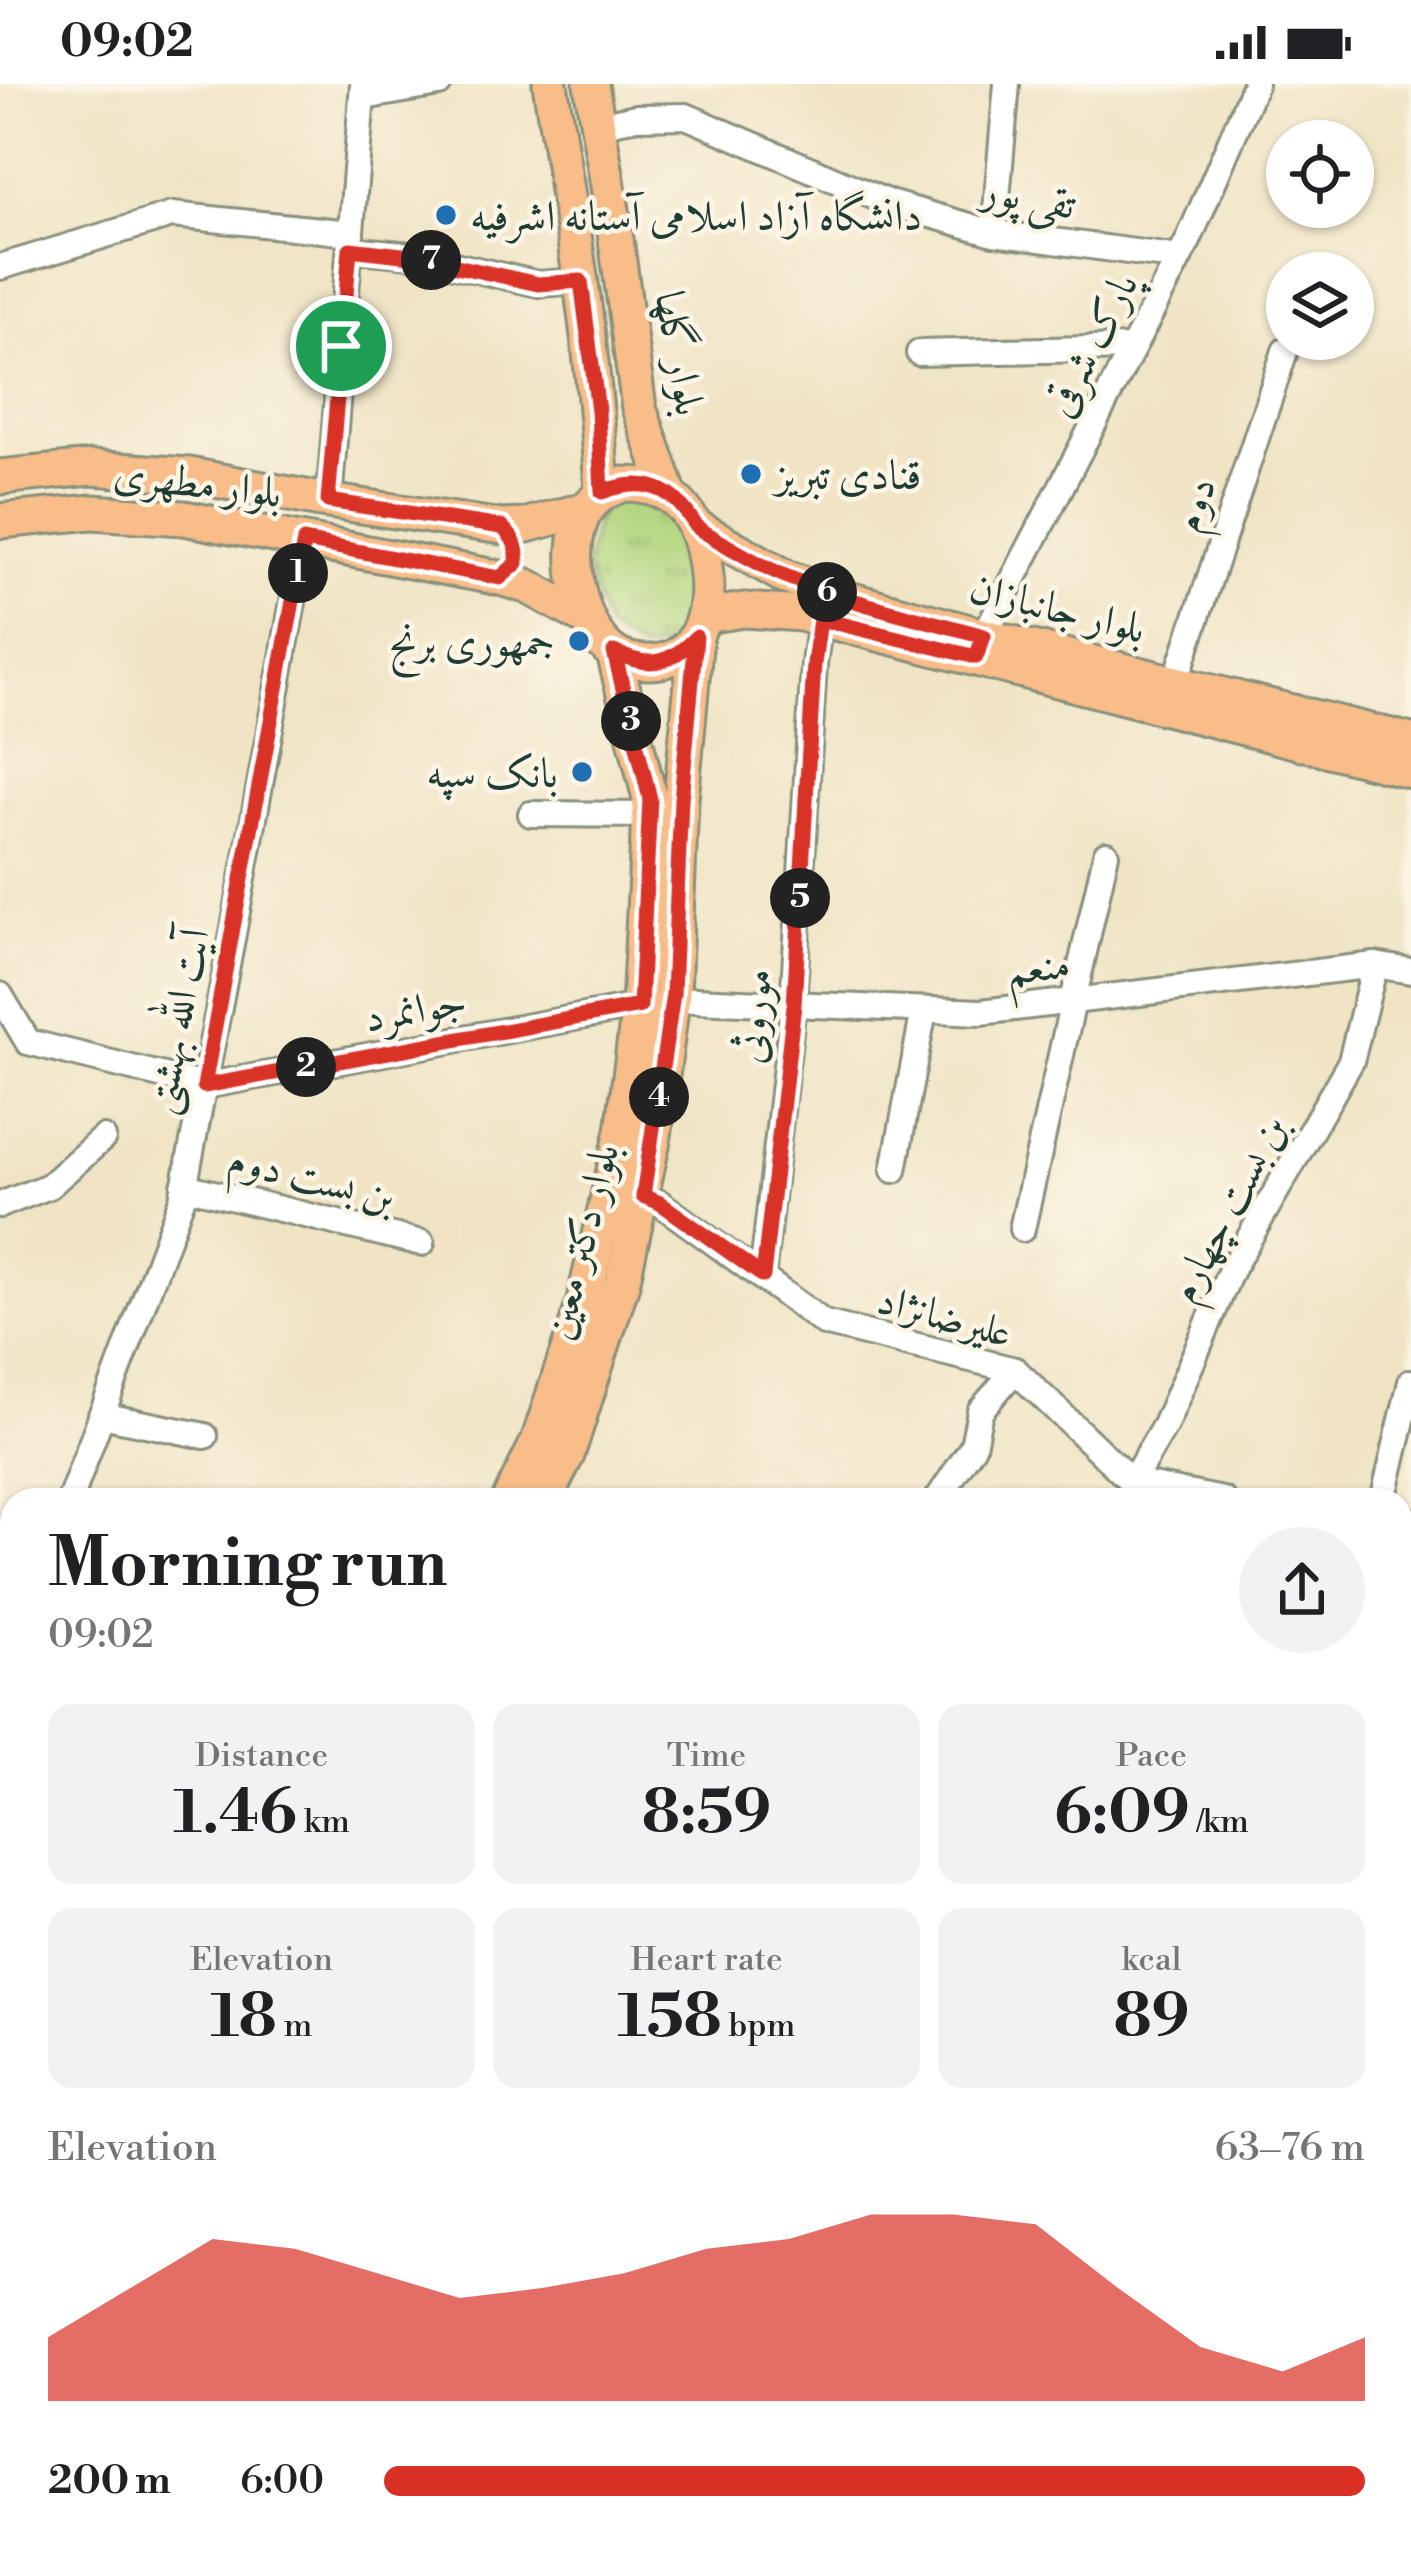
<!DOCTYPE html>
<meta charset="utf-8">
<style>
:root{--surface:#fff;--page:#f2f2f2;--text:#202124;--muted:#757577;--accent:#d93025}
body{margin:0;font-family:"Libre Bodoni",Amiri,serif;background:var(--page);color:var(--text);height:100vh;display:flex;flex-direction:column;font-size:45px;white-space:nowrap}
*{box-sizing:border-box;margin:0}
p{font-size:39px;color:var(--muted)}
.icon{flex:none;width:66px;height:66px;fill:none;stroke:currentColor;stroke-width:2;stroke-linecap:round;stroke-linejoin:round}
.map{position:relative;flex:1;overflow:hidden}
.side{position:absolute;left:0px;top:1404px;width:1413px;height:1065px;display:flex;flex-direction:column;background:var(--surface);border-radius:36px 36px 0 0;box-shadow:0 3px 9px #0004}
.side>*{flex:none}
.tools{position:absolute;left:1266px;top:36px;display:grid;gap:24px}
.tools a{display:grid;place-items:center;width:108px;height:108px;border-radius:50%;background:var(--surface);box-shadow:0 3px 9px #0004;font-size:60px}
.pin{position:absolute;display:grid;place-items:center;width:102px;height:102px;color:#fff;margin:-51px;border:6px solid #fff;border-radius:50%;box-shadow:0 3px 12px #0007}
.km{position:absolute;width:60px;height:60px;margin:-30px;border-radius:50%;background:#222;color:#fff;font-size:33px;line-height:60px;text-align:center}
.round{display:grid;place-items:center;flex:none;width:126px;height:126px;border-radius:63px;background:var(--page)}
.headline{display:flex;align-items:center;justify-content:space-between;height:204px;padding:0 48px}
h1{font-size:66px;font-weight:700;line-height:90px}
.figures{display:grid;grid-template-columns:repeat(3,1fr);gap:18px;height:204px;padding:12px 48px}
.figures div{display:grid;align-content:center;border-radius:24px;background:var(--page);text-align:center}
.figures b{font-size:60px;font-weight:700}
.figures small{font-size:33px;font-weight:400}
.figures p{font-size:33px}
.chart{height:336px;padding:24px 48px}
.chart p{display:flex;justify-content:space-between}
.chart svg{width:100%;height:216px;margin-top:12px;fill:var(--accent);opacity:.7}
ul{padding:0 48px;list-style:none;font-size:39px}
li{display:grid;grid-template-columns:192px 144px 1fr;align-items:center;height:90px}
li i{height:30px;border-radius:15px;background:var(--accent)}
.status{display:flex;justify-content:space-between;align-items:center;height:84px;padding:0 60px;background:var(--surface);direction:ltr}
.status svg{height:33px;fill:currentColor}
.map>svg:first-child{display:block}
</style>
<div class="status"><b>09:02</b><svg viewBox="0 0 49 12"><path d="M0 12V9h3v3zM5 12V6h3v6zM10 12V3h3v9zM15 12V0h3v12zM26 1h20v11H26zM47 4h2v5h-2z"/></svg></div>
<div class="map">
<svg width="1411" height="2468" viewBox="0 0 1411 2468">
<defs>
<pattern id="grass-tufts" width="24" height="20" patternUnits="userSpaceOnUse" patternTransform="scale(3)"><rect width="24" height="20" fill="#b2d67f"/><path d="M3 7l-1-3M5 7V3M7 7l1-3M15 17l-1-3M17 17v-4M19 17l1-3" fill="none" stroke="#90af69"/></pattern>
</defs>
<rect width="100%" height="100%" fill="#fcf5e5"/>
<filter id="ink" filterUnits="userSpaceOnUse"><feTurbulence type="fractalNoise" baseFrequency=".00833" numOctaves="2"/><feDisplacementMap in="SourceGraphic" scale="24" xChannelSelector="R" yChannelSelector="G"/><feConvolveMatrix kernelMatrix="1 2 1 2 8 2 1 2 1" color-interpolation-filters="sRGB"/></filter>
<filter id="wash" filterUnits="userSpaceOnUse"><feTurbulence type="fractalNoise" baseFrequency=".004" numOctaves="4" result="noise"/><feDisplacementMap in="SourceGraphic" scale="48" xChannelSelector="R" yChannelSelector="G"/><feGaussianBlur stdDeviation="2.7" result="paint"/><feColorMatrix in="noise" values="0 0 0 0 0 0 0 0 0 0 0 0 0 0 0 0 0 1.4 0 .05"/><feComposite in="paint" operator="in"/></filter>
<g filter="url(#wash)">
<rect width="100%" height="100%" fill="#f0e4c5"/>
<!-- grass -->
<path fill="url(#grass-tufts)" stroke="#688a5a" stroke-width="3" d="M634 412 675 434 696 488 686 546 666 564 642 567 606 545 586 485 595 435 609 419Z"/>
</g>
<g filter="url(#ink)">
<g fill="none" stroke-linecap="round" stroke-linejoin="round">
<!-- minor casing -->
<g stroke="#88907c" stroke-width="30">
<g id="minor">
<path d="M364 13 439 0"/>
<path d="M598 41 636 33 686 32 889 119 994 149 1179 174"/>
<path d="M994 149 1007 0"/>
<path d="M350 165 411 171 538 200 581 197"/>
<path d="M0 183 172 131 351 149"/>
<path d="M919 269 1131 264"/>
<path d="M329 417 363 0"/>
<path d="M984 552 1188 157 1255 0"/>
<path d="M1175 599 1285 267"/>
<path d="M531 730 649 731"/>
<path d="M0 911 28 958 204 1002 639 922"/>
<path d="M672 915 981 928 1375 881 1411 887"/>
<path d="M894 1086 924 926"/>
<path d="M184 1102 422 1159"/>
<path d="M643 1112 660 1119 824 1239 1015 1286 1132 1398 1223 1416"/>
<path d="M0 1121 49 1102 103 1054"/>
<path d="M1022 1145 1106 770"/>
<path d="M762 1193 793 921 814 580 820 535"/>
<path d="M101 1331 205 1352"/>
<path d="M1132 1398 1165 1341 1231 1186 1351 977 1375 881"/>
<path d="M70 1416 182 1115 232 855 304 457"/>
<path d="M937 1416 973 1362 980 1327 1015 1286"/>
<path d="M1383 1416 1411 1298"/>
<path d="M1401 1480 1411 1437"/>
<path d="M1401 1546 1411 1554"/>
<path d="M0 1550 12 1529"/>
<path d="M0 1673 12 1684"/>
<path d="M1401 1961 1411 1951"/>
<path d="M1401 2241 1411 2245"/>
<path d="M0 2254 4 2250"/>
<path d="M952 2457 1010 2468"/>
<path d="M1073 2457V2468"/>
<path d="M50 2468 55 2457"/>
<path d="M140 2468 144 2457"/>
<path d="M260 2468 264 2457"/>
<path d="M641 2468 655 2457"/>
</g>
</g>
<!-- major casing -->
<g stroke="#88907c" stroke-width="39">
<g id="major">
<path d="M550 0C572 136 595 271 602 408"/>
<path d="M591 0 612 126 639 324 669 409"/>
<path d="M0 393 91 384 189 391 321 416 502 443 523 442 587 425"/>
<path d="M624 400C681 400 701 439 706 491 710 530 697 578 649 578 637 578 624 576 614 569 577 543 562 462 587 425 597 411 609 405 624 400Z"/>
<path d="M0 437 92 428 184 434 500 494 527 502 587 535"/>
<path d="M695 442 786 493 845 514 984 552 1411 657"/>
<path d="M705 532 744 526 801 530 1411 687"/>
<path d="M509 1416 538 1358 583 1221 623 1047 639 922 650 715 614 569"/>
<path d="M544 1416 567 1371 622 1200 654 1052 673 910 681 716 696 553"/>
<path d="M0 2026 12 2017"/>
<path d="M0 2066 12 2056"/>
</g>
</g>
<!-- minor -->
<use href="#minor" stroke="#fff" stroke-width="24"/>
<!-- major -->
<use href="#major" stroke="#f8bd89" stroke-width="33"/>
</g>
</g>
<g fill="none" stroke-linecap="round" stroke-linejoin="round" filter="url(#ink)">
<!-- route casing -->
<g stroke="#fff" stroke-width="24">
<path id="route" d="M350 165 411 172 538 200 581 197 598 327 602 408C634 396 662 397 684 425 691 433 693 440 701 446 729 463 760 482 790 494 853 520 919 534 984 552L976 573 820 535 814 580 794 921 763 1192 660 1119 643 1112 673 910 681 716 696 553C669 581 649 585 614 568L650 715 640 922 204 1002 304 457 500 494 517 479C518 463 514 454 502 443L328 417Z"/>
</g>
<!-- route -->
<use href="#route" stroke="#d93025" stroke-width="15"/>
</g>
<!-- markers -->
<g fill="#1f6fb2" stroke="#fcf5e5" stroke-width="4.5">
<circle cx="446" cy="131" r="12"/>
<circle cx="751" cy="390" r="12"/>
<circle cx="579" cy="557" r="12"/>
<circle cx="582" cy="688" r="12"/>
</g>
<g text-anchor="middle" stroke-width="9" stroke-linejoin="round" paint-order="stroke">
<!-- street labels -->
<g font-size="42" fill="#1f3d34" stroke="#fcf5e5">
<text transform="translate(1029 112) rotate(10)" y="15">تقی پور</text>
<text transform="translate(1090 260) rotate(-63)" y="15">پارک شرقی</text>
<text transform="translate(681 269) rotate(80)" y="15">بلوار گلها</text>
<text transform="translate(198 398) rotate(7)" y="15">بلوار مطهری</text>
<text transform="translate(1193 420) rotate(-71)" y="15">دوم</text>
<text transform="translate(1058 523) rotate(14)" y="15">بلوار جانبازان</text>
<text transform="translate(1038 882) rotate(-7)" y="15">منعم</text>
<text transform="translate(415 924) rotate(-10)" y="15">جوانمرد</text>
<text transform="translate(752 932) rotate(-85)" y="15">موروثی</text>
<text transform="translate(176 937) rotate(-79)" y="15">آیت الله بهشتی</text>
<text transform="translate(312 1093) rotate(14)" y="15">بن بست دوم</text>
<text transform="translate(1227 1124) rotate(-62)" y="15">بن بست چهارم</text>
<text transform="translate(580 1157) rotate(-76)" y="15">بلوار دکتر معین</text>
<text transform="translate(945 1231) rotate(15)" y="15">علیرضانژاد</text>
</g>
<!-- poi labels -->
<g font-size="42" fill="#1f3d34" stroke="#fcf5e5" text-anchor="start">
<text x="470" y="146">دانشگاه آزاد اسلامی آستانه اشرفیه</text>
<text x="775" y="405">قنادی تبریز</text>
<text x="555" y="572" text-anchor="end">جمهوری برنج</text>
<text x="558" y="703" text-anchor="end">بانک سپه</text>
</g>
</g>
</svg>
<div class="tools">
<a><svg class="icon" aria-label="locate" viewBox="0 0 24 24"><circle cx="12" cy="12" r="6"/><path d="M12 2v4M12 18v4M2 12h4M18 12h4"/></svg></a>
<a><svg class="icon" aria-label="layers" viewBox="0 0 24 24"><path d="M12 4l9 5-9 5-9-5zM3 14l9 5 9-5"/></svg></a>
</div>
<div class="pin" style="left:341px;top:262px;background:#1e9e55"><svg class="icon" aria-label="arrive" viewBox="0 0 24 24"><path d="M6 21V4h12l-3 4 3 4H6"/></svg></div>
<b class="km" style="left:298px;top:489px">1</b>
<b class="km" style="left:306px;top:983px">2</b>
<b class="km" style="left:631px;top:637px">3</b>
<b class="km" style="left:659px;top:1013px">4</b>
<b class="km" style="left:800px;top:814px">5</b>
<b class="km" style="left:827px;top:508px">6</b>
<b class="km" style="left:431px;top:176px">7</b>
<section class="side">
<div class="headline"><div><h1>Morning run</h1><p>09:02</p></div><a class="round"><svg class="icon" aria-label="share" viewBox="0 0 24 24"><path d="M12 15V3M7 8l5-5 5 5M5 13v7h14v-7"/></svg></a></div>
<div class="figures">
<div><p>Distance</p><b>1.46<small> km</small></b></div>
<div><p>Time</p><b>8:59</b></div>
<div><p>Pace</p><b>6:09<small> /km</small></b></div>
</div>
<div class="figures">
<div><p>Elevation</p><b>18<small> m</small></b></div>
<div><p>Heart rate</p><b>158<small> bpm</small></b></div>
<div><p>kcal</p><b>89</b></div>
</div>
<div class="chart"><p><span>Elevation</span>63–76 m</p>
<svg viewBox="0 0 160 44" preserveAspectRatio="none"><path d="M0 44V31L10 21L20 11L30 13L40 18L50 23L60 21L70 18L80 13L90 11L100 6L110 6L120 8L130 21L140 33L150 38L160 31V44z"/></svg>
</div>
<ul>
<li><b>200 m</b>6:00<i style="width:100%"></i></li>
</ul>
</section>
</div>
